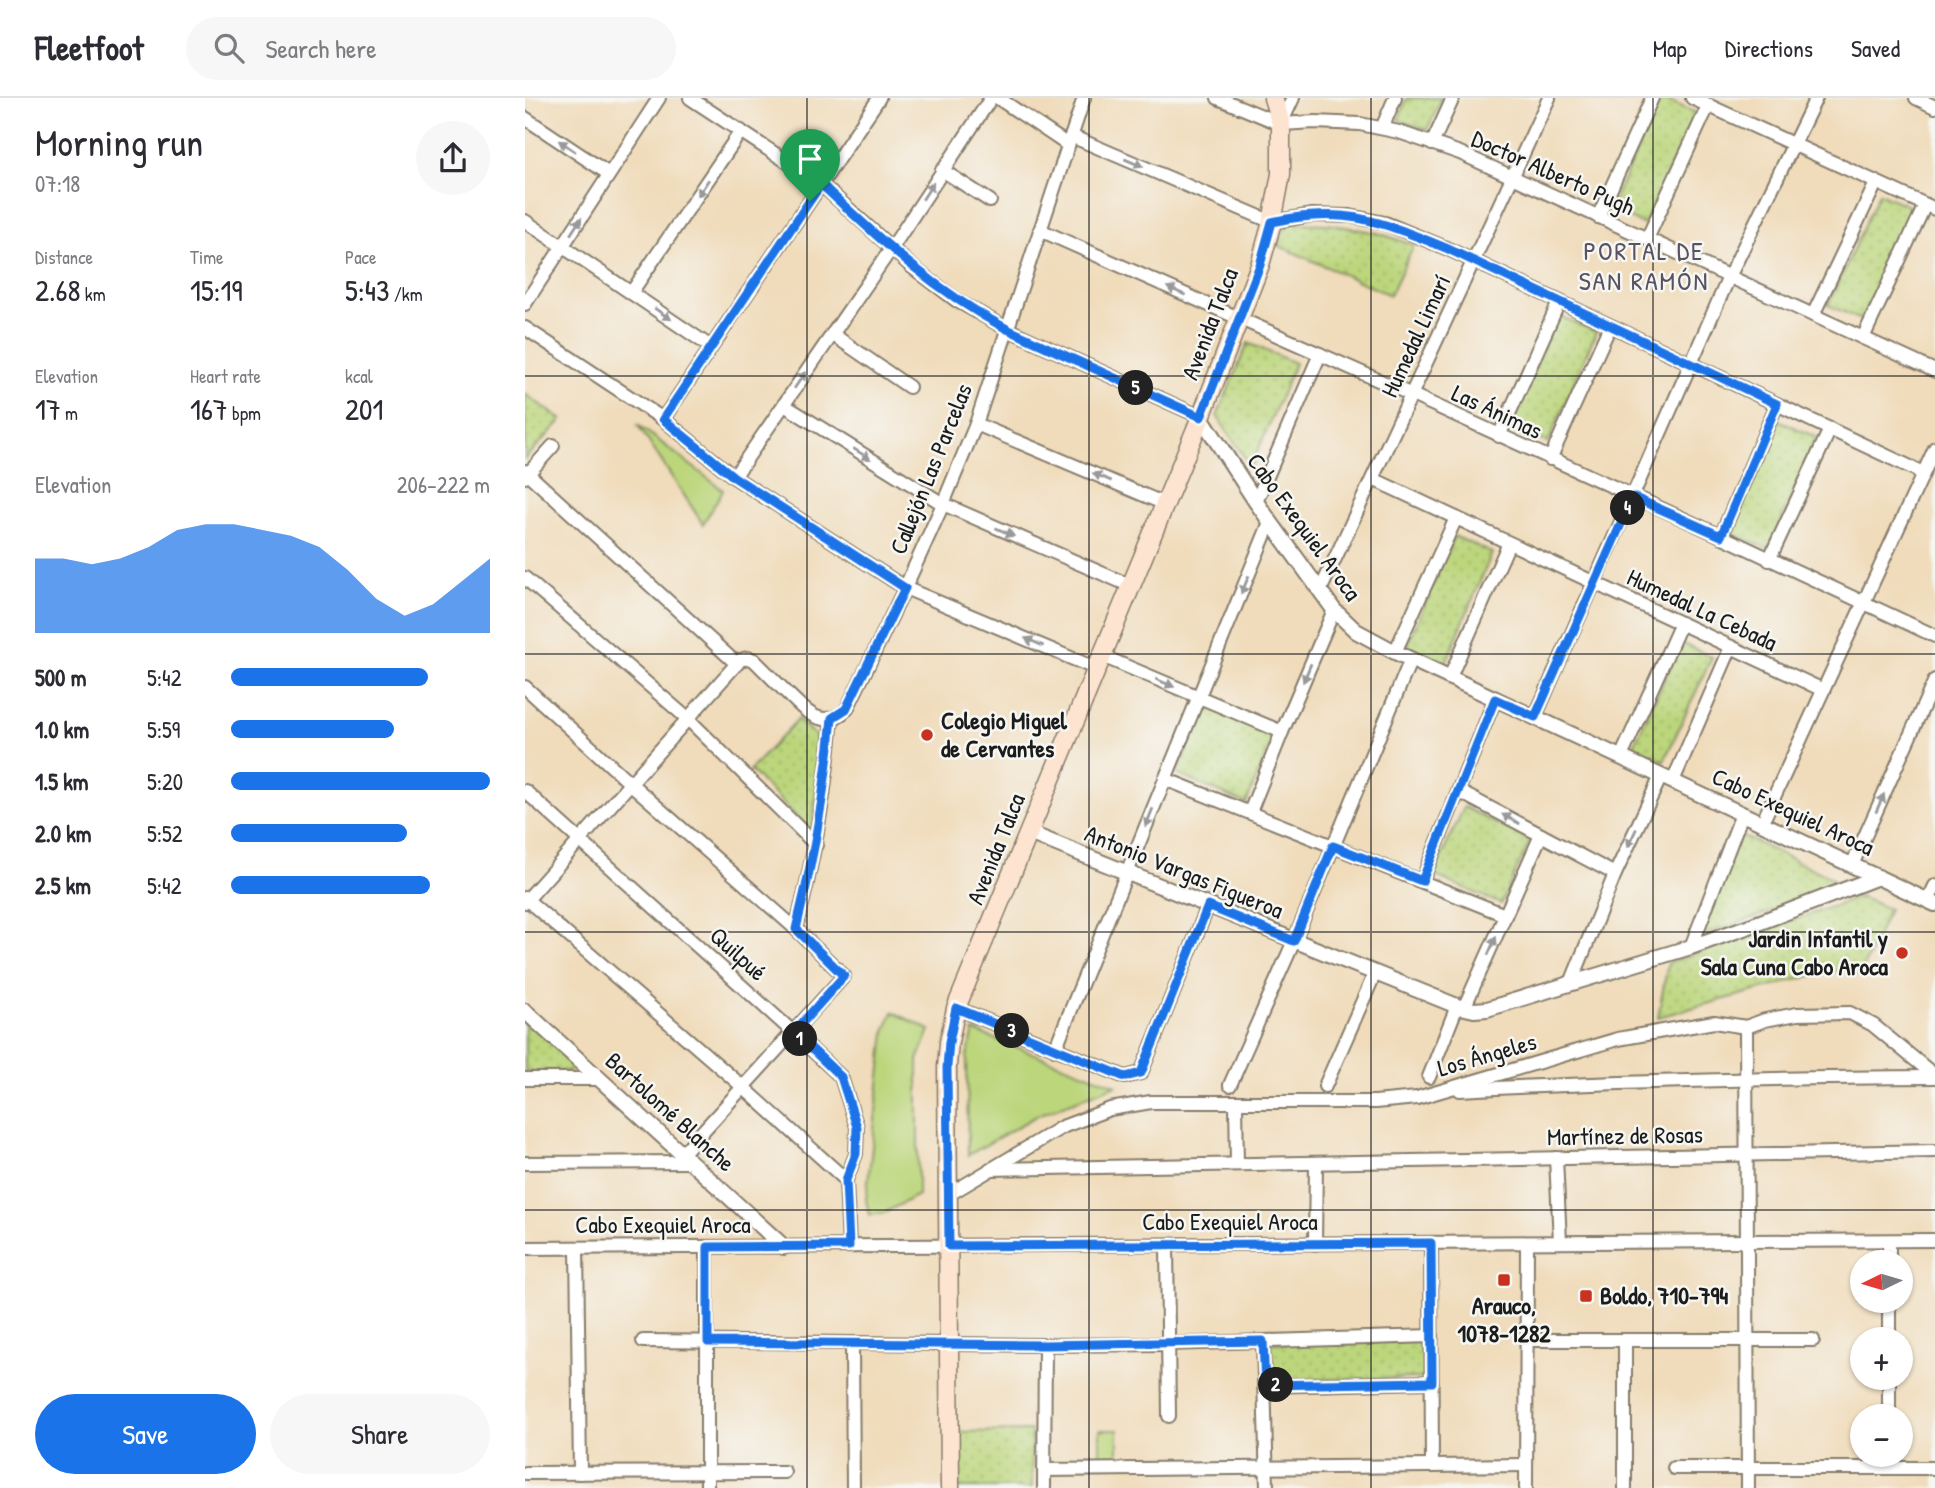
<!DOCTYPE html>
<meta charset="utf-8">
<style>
:root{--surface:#fff;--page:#f7f7f7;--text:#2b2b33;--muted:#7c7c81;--line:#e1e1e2;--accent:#1a73e8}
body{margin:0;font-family:"Patrick Hand",sans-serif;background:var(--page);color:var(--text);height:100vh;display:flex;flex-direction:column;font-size:26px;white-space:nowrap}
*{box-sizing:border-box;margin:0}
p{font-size:23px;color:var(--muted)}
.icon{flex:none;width:38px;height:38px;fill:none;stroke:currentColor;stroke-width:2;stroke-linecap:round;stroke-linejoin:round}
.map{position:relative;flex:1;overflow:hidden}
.side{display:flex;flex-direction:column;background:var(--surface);width:525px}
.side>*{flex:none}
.needle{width:46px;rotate:265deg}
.controls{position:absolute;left:1325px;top:1152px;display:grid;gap:14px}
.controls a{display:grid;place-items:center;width:63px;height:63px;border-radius:50%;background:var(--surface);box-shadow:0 2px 5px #0004;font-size:35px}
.pin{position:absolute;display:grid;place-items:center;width:60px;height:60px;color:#fff;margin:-72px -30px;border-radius:50% 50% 50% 0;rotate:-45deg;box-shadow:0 0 7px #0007}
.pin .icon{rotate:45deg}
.km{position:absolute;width:35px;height:35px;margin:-18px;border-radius:50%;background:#222;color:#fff;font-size:19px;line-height:35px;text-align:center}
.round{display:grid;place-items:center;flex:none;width:74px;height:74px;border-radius:37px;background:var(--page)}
.headline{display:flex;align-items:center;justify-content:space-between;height:119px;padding:0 35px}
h1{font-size:38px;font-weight:600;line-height:52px}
.metrics{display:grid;grid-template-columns:repeat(3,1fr);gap:10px;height:119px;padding:7px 35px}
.metrics div{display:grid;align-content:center}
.metrics b{font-size:30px;font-weight:600}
.metrics small{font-size:19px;font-weight:400}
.metrics p{font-size:19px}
.chart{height:196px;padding:14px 35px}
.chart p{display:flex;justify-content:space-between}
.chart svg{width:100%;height:126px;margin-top:7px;fill:var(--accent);opacity:.7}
.button{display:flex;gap:14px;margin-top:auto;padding:14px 35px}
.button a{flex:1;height:80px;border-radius:42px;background:var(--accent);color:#fff;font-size:28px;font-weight:600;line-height:80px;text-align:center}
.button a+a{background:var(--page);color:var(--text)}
ul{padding:0 35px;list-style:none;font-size:23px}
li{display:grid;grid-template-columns:112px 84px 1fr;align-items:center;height:52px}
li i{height:18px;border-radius:9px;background:var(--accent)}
header{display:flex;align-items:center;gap:42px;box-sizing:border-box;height:98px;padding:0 35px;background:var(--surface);border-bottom:2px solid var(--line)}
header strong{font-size:33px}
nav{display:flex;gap:38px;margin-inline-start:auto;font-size:24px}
.search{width:490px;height:63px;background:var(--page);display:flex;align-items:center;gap:18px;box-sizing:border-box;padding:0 24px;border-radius:38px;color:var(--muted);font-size:26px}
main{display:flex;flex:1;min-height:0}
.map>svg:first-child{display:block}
</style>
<header>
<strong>Fleetfoot</strong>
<div class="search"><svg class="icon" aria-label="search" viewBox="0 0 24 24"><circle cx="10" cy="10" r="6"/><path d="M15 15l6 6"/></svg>Search here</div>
<nav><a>Map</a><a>Directions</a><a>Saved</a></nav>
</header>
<main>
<section class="side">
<div class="headline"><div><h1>Morning run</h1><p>07:18</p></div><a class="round"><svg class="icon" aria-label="share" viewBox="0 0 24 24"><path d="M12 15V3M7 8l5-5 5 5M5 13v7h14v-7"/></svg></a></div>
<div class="metrics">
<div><p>Distance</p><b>2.68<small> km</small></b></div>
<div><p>Time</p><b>15:19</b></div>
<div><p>Pace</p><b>5:43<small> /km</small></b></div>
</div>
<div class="metrics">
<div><p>Elevation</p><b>17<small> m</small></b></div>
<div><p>Heart rate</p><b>167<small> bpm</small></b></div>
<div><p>kcal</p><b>201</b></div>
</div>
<div class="chart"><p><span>Elevation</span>206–222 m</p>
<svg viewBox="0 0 160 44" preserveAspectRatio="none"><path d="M0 44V18L10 18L20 20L30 18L40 14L50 8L60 6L70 6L80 8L90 10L100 14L110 22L120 32L130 38L140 34L150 26L160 18V44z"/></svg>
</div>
<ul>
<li><b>500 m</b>5:42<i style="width:76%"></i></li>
<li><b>1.0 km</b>5:59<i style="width:63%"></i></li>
<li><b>1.5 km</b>5:20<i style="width:100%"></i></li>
<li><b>2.0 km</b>5:52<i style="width:68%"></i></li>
<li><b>2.5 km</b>5:42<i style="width:77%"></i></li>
</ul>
<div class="button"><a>Save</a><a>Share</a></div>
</section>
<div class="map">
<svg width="1410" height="1390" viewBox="0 0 1410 1390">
<defs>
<pattern id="park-dots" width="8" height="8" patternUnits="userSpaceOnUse" patternTransform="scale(1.75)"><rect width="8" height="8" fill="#bcd67b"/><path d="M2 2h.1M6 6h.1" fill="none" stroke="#a1b76a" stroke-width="1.8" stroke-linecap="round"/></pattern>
</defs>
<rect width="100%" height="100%" fill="#f6f6f2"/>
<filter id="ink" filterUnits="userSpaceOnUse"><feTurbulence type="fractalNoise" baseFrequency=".0143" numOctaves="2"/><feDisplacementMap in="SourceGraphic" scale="14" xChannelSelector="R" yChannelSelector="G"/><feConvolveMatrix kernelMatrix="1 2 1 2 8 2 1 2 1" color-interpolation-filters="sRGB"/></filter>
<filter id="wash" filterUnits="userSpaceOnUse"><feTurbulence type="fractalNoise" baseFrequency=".00686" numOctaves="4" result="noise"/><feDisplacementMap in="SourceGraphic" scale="28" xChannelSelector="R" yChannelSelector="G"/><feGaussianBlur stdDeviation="1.57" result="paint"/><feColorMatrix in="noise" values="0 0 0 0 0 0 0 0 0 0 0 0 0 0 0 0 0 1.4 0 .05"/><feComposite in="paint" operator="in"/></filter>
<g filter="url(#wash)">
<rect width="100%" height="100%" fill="#f0dbba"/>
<!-- grass -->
<g fill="#bcd67b" stroke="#6c794c" stroke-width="2">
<path d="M112 326 198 392 178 426Z"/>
<path d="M368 914 405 932 393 962V1097L359 1115 344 1117 341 1102 360 934Z"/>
<path d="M449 933 591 987 513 1017 443 1057 442 958Z"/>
<rect x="575" y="1332" width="18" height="32"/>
</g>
<!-- park -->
<g fill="url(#park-dots)" stroke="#6c794c" stroke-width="2">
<path d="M882 0H917L902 32 873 22Z"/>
<path d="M1136 0 1170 14 1119 127 1085 111Z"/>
<path d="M1354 95 1388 110 1336 222 1303 207Z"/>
<path d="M764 125 804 126 853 135 889 147 865 197 752 147Z"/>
<path d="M1032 217 1071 234 1023 345 985 329Z"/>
<path d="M723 245 770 265 726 369 692 318Z"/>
<path d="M0 296 37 322 0 361Z"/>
<path d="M1253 322 1291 339 1244 451 1205 435Z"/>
<path d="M929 438 967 455 920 567 881 550Z"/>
<path d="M1156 545 1187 559 1139 663 1108 649Z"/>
<path d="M680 608 749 637 721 706 652 676Z"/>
<path d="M273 621 297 644 287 734 225 672Z"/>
<path d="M939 709 1005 743 976 806 908 777Z"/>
<path d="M1215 737 1305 779 1311 786 1308 793 1174 838Z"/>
<path d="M1335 799 1364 811 1335 877 1314 872 1282 879 1133 919 1143 865Z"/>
<path d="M0 919 56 973 0 974Z"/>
<path d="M900 1243 901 1280 743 1282V1245Z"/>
<path d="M506 1333 507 1390H433L432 1334Z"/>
</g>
</g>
<g filter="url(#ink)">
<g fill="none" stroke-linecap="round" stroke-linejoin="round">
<!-- minor casing -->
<g stroke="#867c6b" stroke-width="16">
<g id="minor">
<path d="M165 0 296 86 386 168 431 202 482 231 676 319"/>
<path d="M473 0 543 47"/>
<path d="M693 0 756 26 790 24 835 26 874 34 935 55 1410 273"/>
<path d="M1167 0 1410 111"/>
<path d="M1391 0 1410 9"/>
<path d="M0 20 84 76"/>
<path d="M756 26 768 0"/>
<path d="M857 30 870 0"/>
<path d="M546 38 747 124 787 117 825 118 860 125 921 150 1398 375"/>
<path d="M907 46 928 0"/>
<path d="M417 72 465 103"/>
<path d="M1073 119 1127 0"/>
<path d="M0 123 186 249"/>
<path d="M515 132 887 297 1196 438 1410 538"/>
<path d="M1122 141 1183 8"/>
<path d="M106 195 216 33"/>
<path d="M0 206 134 0"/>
<path d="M1288 217 1351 85"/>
<path d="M0 230 138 321 209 379 380 490 572 571"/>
<path d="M307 236 384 289"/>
<path d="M1338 240 1400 107"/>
<path d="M259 307 418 406 606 488"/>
<path d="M138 321 354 0"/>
<path d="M451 326 640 406"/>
<path d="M974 338 1034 204"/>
<path d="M1025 361 1085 228"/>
<path d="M0 373 212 566"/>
<path d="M0 379 28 348"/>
<path d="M209 379 366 151 466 0"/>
<path d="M848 381 1298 592"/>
<path d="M731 404 795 256"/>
<path d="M1196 438 1252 306"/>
<path d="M1244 462 1305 331"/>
<path d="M0 480 163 621 291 747"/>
<path d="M795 493 1024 0"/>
<path d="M870 554 931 420"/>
<path d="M577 558 757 634"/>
<path d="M925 579 984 445"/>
<path d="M0 589 106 686 271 831 319 878 157 1056"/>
<path d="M1010 619 1204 179 1291 0"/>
<path d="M1096 659 1156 525"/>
<path d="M640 681 980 817"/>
<path d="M1148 683 1206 549"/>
<path d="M0 693 269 935 316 979 332 1029 331 1056 321 1082"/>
<path d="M933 693 1090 776"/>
<path d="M725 714 757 634 809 512"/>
<path d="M1237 725 1410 350"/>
<path d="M1327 767 1410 582"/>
<path d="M897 783 970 601"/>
<path d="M0 800 218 989 321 1082 324 1148"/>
<path d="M1403 803 1410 788"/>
<path d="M0 804 215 562 223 560 229 562C240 573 250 583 261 594 279 611 297 635 322 611L380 490 418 406 451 326 559 0"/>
<path d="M271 831C289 761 301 692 307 620"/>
<path d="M1166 849 1217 716"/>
<path d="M1046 885 1090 776 1136 678"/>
<path d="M431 910 600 979 616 975 683 808"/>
<path d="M939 910 1016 737"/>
<path d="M1221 929 1223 1390"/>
<path d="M1221 929 1240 922 1272 916 1325 915 1348 927 1410 978"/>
<path d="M530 951 745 424"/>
<path d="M904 979 932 908"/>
<path d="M0 981H74"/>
<path d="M705 987 769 843 886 561"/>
<path d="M800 988 850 875"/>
<path d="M935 992C1094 983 1251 980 1410 979"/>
<path d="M711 1005 712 1066"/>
<path d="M1031 1060 1035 1144"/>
<path d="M0 1065 166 1064"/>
<path d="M465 1071 1410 1053"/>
<path d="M423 1097 537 1029 585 1011 626 1004H850L892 1000 1093 941 1189 924 1221 929"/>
<path d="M906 1145 907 1368"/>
<path d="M790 1146 791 1065"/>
<path d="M642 1147 644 1318"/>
<path d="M182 1149V1390"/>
<path d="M0 1150 1410 1142"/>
<path d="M52 1150 55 1375"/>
<path d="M1364 1164V1143"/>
<path d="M1364 1241V1202"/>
<path d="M1002 1242H1288"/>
<path d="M1100 1242V1390"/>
<path d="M118 1243 520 1247 642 1246 907 1238"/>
<path d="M738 1243 742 1390"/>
<path d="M327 1246 328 1390"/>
<path d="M739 1288 907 1284"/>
<path d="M1364 1318V1279"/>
<path d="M1149 1370H1410"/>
<path d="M519 1372 1001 1367"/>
<path d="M0 1375 259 1374"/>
<path d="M519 1390 520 1247"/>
<path d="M1001 1390 1002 1145"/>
</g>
</g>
<!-- tertiary casing -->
<g stroke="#867c6b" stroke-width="18">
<g id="tertiary">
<path d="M676 319 731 404 809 512 831 533 870 554 1410 806"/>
<path d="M504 735 932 908 949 912 962 911 1166 849 1233 825 1353 779"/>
<path d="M0 913 259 1149"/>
</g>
</g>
<!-- secondary casing -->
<g stroke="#867c6b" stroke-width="21">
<path id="secondary" d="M425 1390 422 969 424 944 431 910 676 319 735 167 747 124 756 76V26L748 0"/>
</g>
<!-- minor -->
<use href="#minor" stroke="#fff" stroke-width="12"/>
<!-- tertiary -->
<use href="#tertiary" stroke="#fff" stroke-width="14"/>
<!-- secondary -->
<use href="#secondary" stroke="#fde4d1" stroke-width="18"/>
</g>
<!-- one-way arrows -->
<defs><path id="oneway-solid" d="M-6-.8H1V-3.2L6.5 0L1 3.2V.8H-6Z" transform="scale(1.75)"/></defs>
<g fill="#999">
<use href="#oneway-solid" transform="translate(42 48) rotate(-146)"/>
<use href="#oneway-solid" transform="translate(609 65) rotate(23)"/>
<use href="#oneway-solid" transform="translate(178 90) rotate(124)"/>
<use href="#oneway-solid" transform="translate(403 93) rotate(-57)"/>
<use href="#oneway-solid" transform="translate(51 128) rotate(-57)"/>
<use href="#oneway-solid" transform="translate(651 193) rotate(-156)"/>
<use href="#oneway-solid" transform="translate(138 216) rotate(34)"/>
<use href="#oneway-solid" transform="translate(275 282) rotate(-56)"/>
<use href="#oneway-solid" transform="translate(337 356) rotate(32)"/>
<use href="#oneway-solid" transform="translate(577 379) rotate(-157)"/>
<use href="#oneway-solid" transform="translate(480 434) rotate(24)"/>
<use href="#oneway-solid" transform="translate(720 487) rotate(112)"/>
<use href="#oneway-solid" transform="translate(509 544) rotate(-157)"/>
<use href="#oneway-solid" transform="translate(782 575) rotate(113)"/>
<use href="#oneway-solid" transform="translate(640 585) rotate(23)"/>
<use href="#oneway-solid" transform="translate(1355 705) rotate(-66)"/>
<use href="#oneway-solid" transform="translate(624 720) rotate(112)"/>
<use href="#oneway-solid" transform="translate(986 721) rotate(-152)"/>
<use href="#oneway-solid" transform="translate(1107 740) rotate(115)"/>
<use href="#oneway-solid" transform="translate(967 848) rotate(-66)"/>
</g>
</g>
<g fill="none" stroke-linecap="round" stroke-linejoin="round" filter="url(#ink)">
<!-- route casing -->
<g stroke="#fff" stroke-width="14">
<path id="route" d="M296 86C355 142 410 193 482 231L676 319 735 167 747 124C820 108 855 123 921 150L1252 306 1196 438 1108 399 1010 619 970 601 897 783 808 748 769 843 683 808 616 975 600 979 431 910 424 944 422 969 424 1148 906 1145 907 1284 740 1287 738 1243 520 1247 183 1244V1149L324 1148 321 1082 331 1056 332 1029 316 979 269 934 319 878 271 831C289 760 300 694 307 620L321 611 380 490 209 379 138 321Z"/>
</g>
<!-- route -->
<use href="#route" stroke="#1a73e8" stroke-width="9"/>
</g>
<!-- grid -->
<path fill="none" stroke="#1c1c1c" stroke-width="2" stroke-opacity="0.55" d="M282 0V1390M564 0V1390M846 0V1390M1128 0V1390M0 278H1410M0 556H1410M0 834H1410M0 1112H1410"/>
<!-- markers -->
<g fill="#c8321e" stroke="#f6f6f2" stroke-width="2.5">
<circle cx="402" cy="637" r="7"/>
<circle cx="1377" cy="855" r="7"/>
<rect x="972" y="1175" width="14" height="14" rx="3.5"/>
<rect x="1054" y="1191" width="14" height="14" rx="3.5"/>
</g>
<g text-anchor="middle" stroke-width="5" stroke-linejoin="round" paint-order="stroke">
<!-- street labels -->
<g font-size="24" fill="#1c1c1c" stroke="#f6f6f2">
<text transform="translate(1028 75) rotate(24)" y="8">Doctor Alberto Pugh</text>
<text transform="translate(685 226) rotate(-69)" y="8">Avenida Talca</text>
<text transform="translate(891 238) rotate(-65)" y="8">Humedal Limarí</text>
<text transform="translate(972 314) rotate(25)" y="8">Las Ánimas</text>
<text transform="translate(406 371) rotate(-68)" y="8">Callejón Las Parcelas</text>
<text transform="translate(779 429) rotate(54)" y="8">Cabo Exequiel Aroca</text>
<text transform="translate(1177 512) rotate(25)" y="8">Humedal La Cebada</text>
<text transform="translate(1268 714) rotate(25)" y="8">Cabo Exequiel Aroca</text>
<text transform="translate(471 751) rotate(-68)" y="8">Avenida Talca</text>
<text transform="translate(659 774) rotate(22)" y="8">Antonio Vargas Figueroa</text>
<text transform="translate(213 856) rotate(42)" y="8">Quilpué</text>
<text transform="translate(962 957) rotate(-16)" y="8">Los Ángeles</text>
<text transform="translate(145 1014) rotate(42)" y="8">Bartolomé Blanche</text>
<text transform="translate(1100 1038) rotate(-1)" y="8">Martínez de Rosas</text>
<text x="705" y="1132">Cabo Exequiel Aroca</text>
<text x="138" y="1135">Cabo Exequiel Aroca</text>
</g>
<!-- poi labels -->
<g font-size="24" font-weight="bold" fill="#1c1c1c" stroke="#f6f6f2" text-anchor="start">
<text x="416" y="631">Colegio Miguel<tspan x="416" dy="28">de Cervantes</tspan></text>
<text x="1363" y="849" text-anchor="end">Jardin Infantil y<tspan x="1363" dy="28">Sala Cuna Cabo Aroca</tspan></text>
<text x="1075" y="1206">Boldo, 710-794</text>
<text x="979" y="1216" text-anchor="middle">Arauco,<tspan x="979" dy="28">1078-1282</tspan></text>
</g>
<!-- neighbourhood labels -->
<g font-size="26" letter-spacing="2" fill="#595262" stroke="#f6f6f2">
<text x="1119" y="162">PORTAL DE<tspan x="1119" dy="30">SAN RAMÓN</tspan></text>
</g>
</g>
</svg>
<div class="controls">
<a><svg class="needle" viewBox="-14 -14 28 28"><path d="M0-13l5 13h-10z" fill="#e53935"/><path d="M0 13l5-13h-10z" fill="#7c7c81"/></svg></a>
<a>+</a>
<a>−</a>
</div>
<div class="pin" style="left:285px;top:103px;background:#1e9e55"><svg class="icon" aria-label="arrive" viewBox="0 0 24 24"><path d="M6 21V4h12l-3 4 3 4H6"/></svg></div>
<b class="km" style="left:275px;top:941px">1</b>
<b class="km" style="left:751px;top:1287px">2</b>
<b class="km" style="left:487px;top:933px">3</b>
<b class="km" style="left:1103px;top:410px">4</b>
<b class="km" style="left:611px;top:290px">5</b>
</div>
</main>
